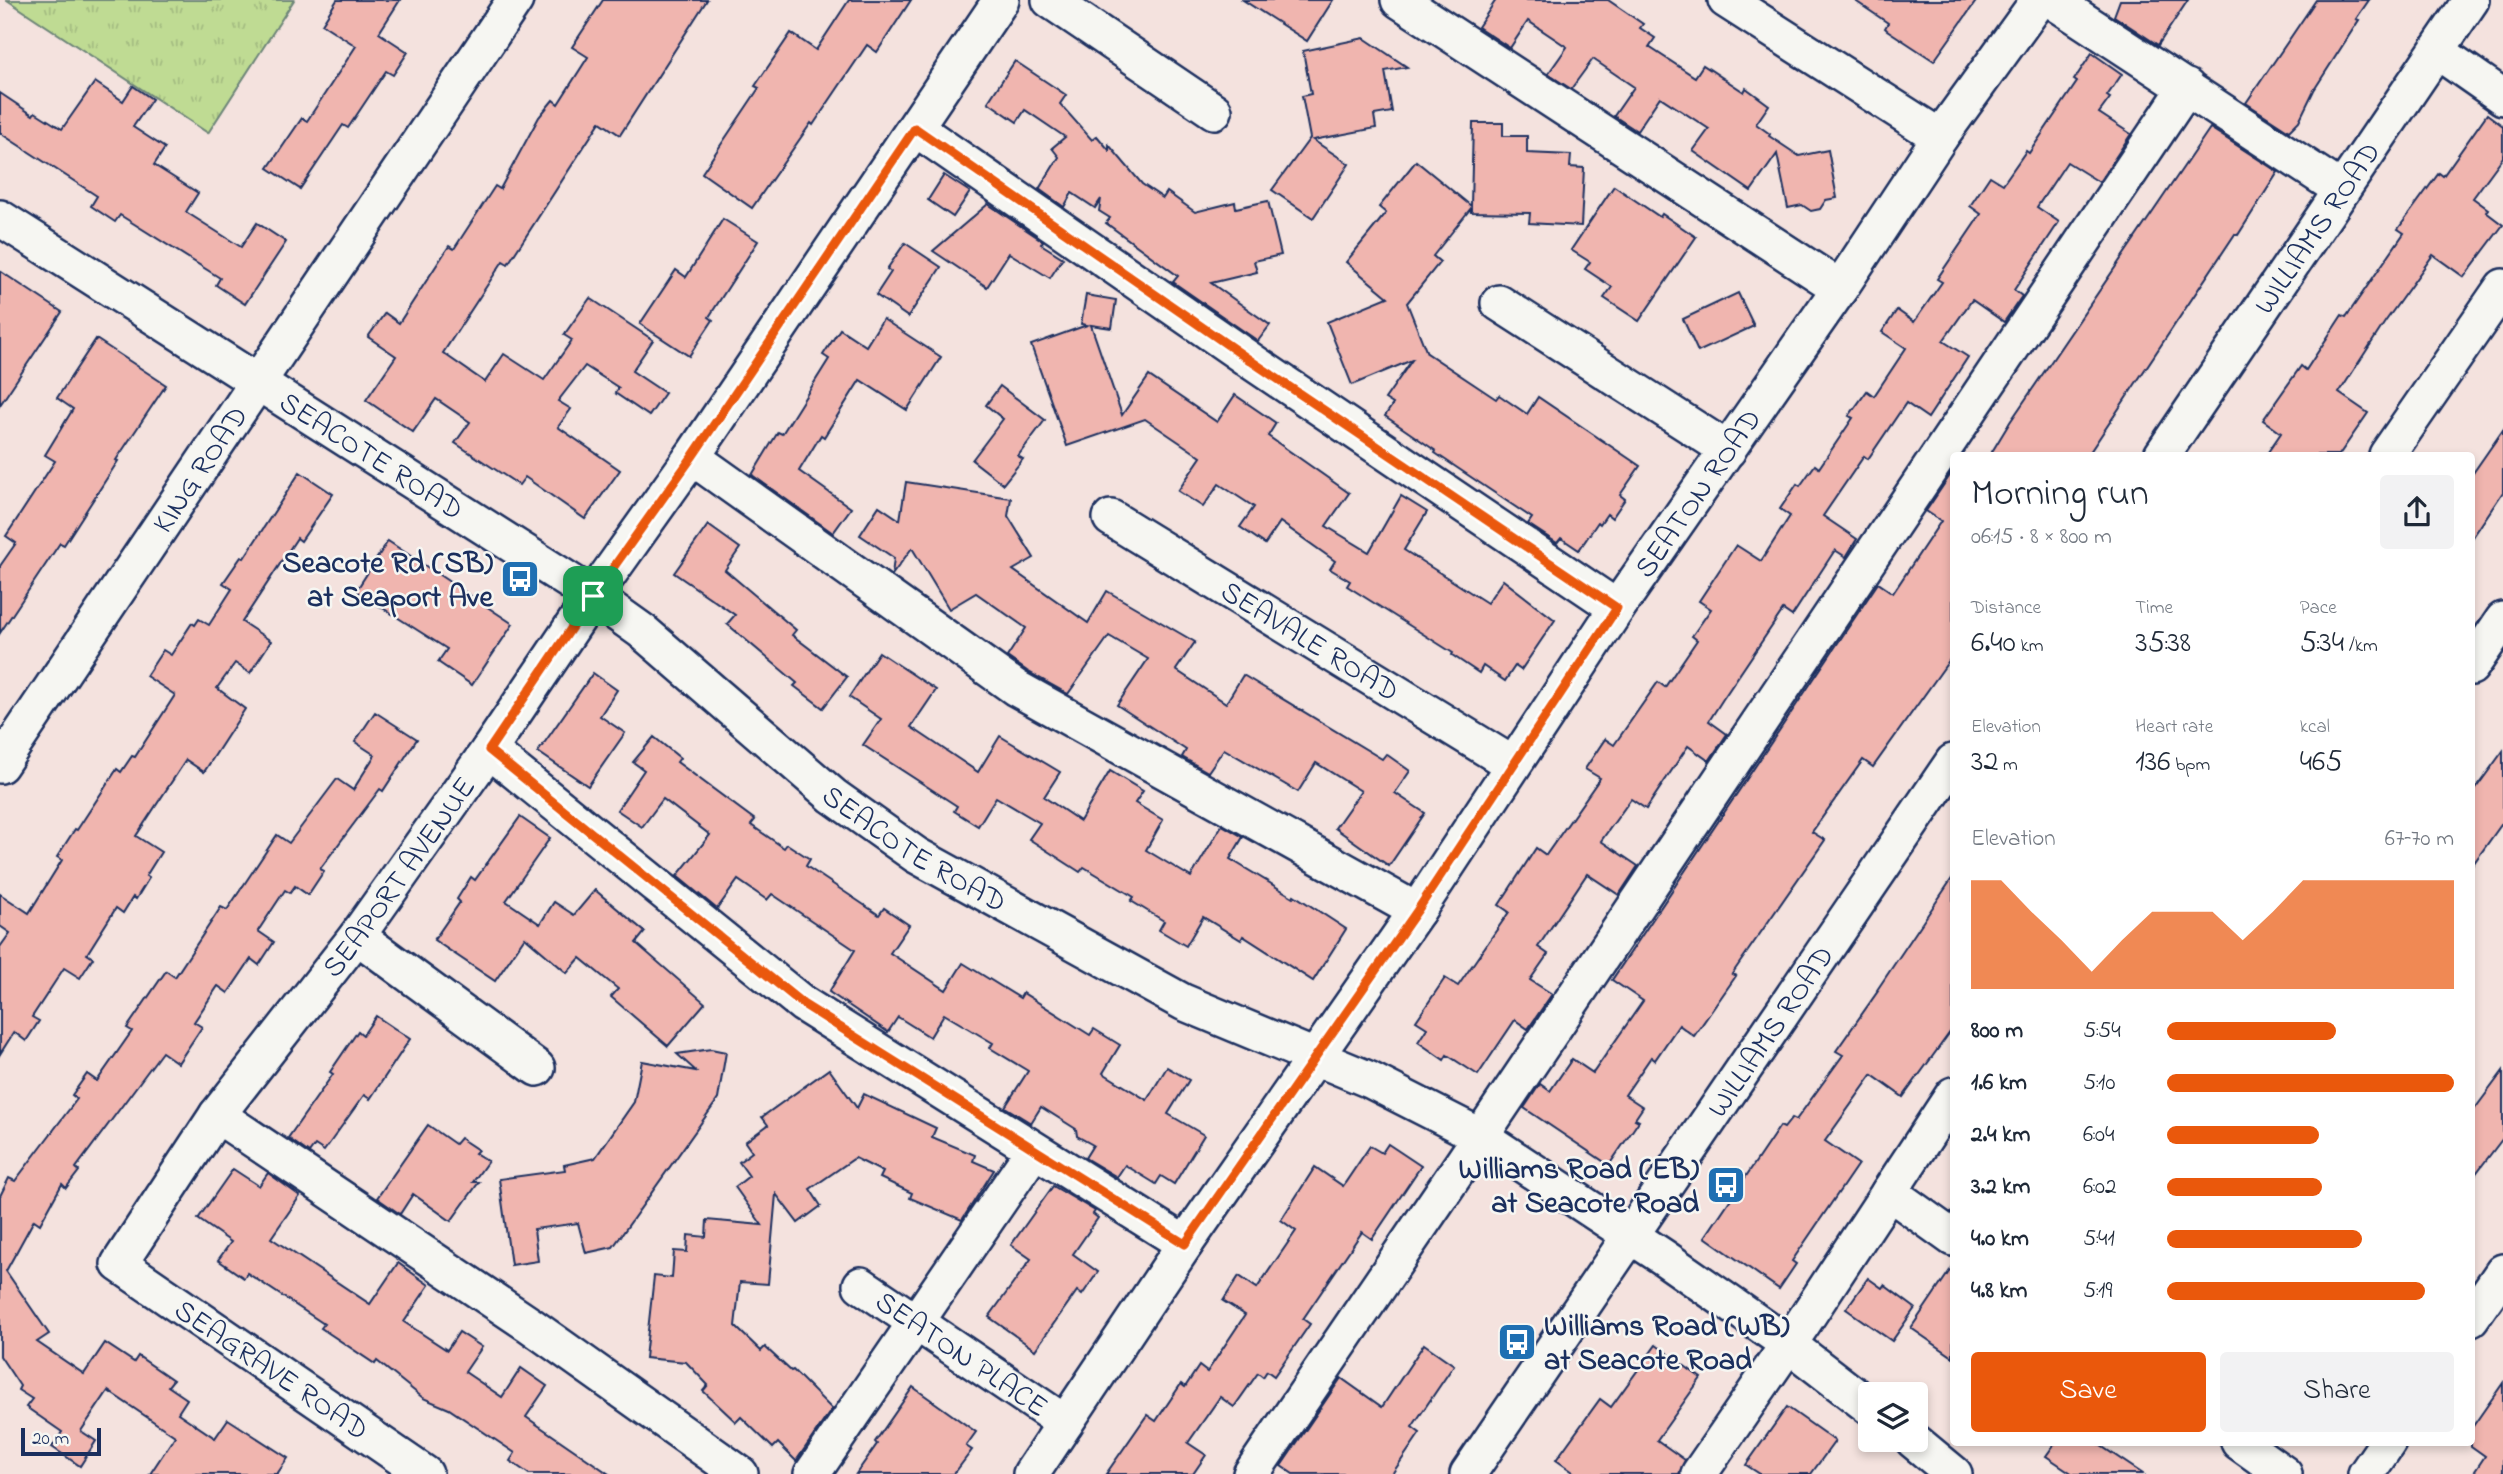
<!DOCTYPE html>
<meta charset="utf-8">
<style>
:root{--surface:#fff;--page:#f2f2f3;--text:#1f2937;--muted:#747a83;--accent:#ea580c}
body{margin:0;font-family:"Indie Flower",sans-serif;background:var(--page);color:var(--text);height:100vh;display:flex;flex-direction:column;font-size:26px;white-space:nowrap}
*{box-sizing:border-box;margin:0}
p{font-size:23px;color:var(--muted)}
.icon{flex:none;width:38px;height:38px;fill:none;stroke:currentColor;stroke-width:2;stroke-linecap:round;stroke-linejoin:round}
.map{position:relative;flex:1;overflow:hidden}
.details{position:absolute;left:1950px;top:452px;width:525px;height:994px;display:flex;flex-direction:column;background:var(--surface);border-radius:7px;box-shadow:0 4px 10px #0003}
.details>*{flex:none}
.controls{position:absolute;left:1858px;top:1382px;display:grid;gap:14px}
.controls a{display:grid;place-items:center;width:70px;height:70px;border-radius:7px;background:var(--surface);box-shadow:0 4px 10px #0003;font-size:35px}
.scale{position:absolute;left:21px;bottom:18px;width:80px;box-sizing:border-box;padding-left:7px;border:4px solid #1b2f5e;border-top:0;font-size:19px;line-height:24px;white-space:nowrap;color:#1b2f5e;-webkit-text-stroke:5px #f6f6f2;paint-order:stroke}
.pin{position:absolute;display:grid;place-items:center;width:60px;height:60px;color:#fff;margin:-30px;border-radius:14px;box-shadow:0 4px 10px #0006}
.round{display:grid;place-items:center;flex:none;width:74px;height:74px;border-radius:7px;background:var(--page)}
.headline{display:flex;align-items:center;justify-content:space-between;height:119px;padding:0 21px}
h1{font-size:38px;font-weight:600;line-height:52px}
.stats{display:grid;grid-template-columns:repeat(3,1fr);gap:10px;height:119px;padding:7px 21px}
.stats div{display:grid;align-content:center}
.stats b{font-size:30px;font-weight:600}
.stats small{font-size:19px;font-weight:400}
.stats p{font-size:19px}
.chart{height:196px;padding:14px 21px}
.chart p{display:flex;justify-content:space-between}
.chart svg{width:100%;height:126px;margin-top:7px;fill:var(--accent);opacity:.7}
.primary-button{display:flex;gap:14px;margin-top:auto;padding:14px 21px}
.primary-button a{flex:1;height:80px;border-radius:7px;background:var(--accent);color:#fff;font-size:28px;font-weight:600;line-height:80px;text-align:center}
.primary-button a+a{background:var(--page);color:var(--text)}
ul{padding:0 21px;list-style:none;font-size:23px}
li{display:grid;grid-template-columns:112px 84px 1fr;align-items:center;height:52px}
li i{height:18px;border-radius:9px;background:var(--accent)}
.map>svg:first-child{display:block}
</style>
<div class="map">
<svg width="2503" height="1474" viewBox="0 0 2503 1474">
<defs>
<pattern id="park-tufts" width="24" height="20" patternUnits="userSpaceOnUse" patternTransform="scale(1.75)"><rect width="24" height="20" fill="#bfdb93"/><path d="M3 7l-1-3M5 7V3M7 7l1-3M15 17l-1-3M17 17v-4M19 17l1-3" fill="none" stroke="#a4bc81"/></pattern>
</defs>
<rect width="100%" height="100%" fill="#f4e2de"/>
<filter id="ink" filterUnits="userSpaceOnUse"><feTurbulence type="fractalNoise" baseFrequency=".0143" numOctaves="2"/><feDisplacementMap in="SourceGraphic" scale="14" xChannelSelector="R" yChannelSelector="G"/><feConvolveMatrix kernelMatrix="1 2 1 2 8 2 1 2 1" color-interpolation-filters="sRGB"/></filter>
<g filter="url(#ink)">
<!-- park -->
<path fill="url(#park-tufts)" stroke="#6d8578" stroke-width="2" d="M7 0H294L208 133Z"/>
<!-- building -->
<g fill="#f0b5af" stroke="#1b2f5e" stroke-width="2">
<path d="M337 0H400L379 33 408 52 393 75 386 71 348 128 343 125 300 189 268 168 302 118 307 121 356 46 322 24Z"/>
<path d="M603 0H707L620 135 600 122 508 264 503 261 443 353 485 382 504 354 544 380 572 340 564 335 590 298 653 340 632 371 665 393 649 416 615 393 619 388 585 366 558 401 571 409 558 427 620 470 585 519 525 477 519 485 455 443 470 422 436 399 413 432 366 400 396 356 368 337 385 313 399 323 449 246 454 249 495 186 500 189 539 117 553 100 558 104 588 57 572 47Z"/>
<path d="M849 0H911L877 52 867 45 813 125 811 123 752 208 702 173 759 88 755 86 791 33 816 50Z"/>
<path d="M1243 0H1333L1307 41Z"/>
<path d="M1496 0H1608L1643 24 1640 28 1655 38 1649 47 1695 77 1703 65 1744 92 1746 88 1769 105 1756 124 1770 134 1769 136 1799 156 1828 150 1837 198 1826 200 1820 209 1811 211 1802 205 1788 208 1777 154 1751 191 1693 151 1709 129 1660 97 1637 131 1614 116 1634 87 1593 59 1571 89 1548 74 1567 47 1528 21 1510 48 1478 27Z"/>
<path d="M1854 0H1977L1934 61 1887 30 1885 28 1888 23Z"/>
<path d="M2120 0H2188L2158 45 2114 16Z"/>
<path d="M2316 0H2369L2356 19 2359 20 2314 90 2299 121 2289 131 2246 103Z"/>
<path d="M1364 38 1407 67 1385 71 1392 112 1374 115 1376 128 1313 140 1349 164 1313 218 1272 190 1310 138 1302 96 1311 94 1303 51Z"/>
<path d="M2092 53 2122 74 2107 96 2110 98 2099 113 2131 134 2099 182 2067 162 2037 207 2059 222 2014 290 2022 296 2004 322 1972 300 1943 341 1968 357 1928 418 1906 403 1868 459 1864 456 1823 516 1857 539 1846 557 1835 550 1792 616 1783 610 1723 699 1709 721 1727 734 1709 761 1688 746 1646 809 1631 799 1601 841 1638 866 1619 895 1587 874 1538 947 1548 954 1530 980 1552 994 1528 1029 1515 1020 1478 1075 1447 1055 1444 1060 1418 1042 1427 1028 1416 1021 1445 978 1458 986 1509 912 1499 905 1536 848 1546 855 1600 778 1585 769 1605 739 1614 745 1658 682 1665 687 1697 640 1692 636 1711 609 1699 601 1736 545 1761 561 1790 516 1780 509 1797 484 1800 486 1815 465 1819 468 1853 418 1849 416 1867 391 1874 396 1906 348 1882 332 1897 310 1914 322 1942 282 1937 279 1981 214 1970 206 1990 176 2003 184 2026 151 2029 153 2077 82 2074 80Z"/>
<path d="M1015 61 1066 95 1060 104 1092 140 1097 136 1109 150V145L1142 184 1163 198 1167 192 1195 212 1235 202 1236 208 1268 201 1281 255 1254 261 1257 272 1211 283 1270 325 1258 341 1173 282 1178 276 1106 223 1110 218 1099 211 1101 199 1095 208 1072 193 1064 207 1039 189 1059 157 1052 148 1065 137 1025 110 1017 122 988 102Z"/>
<path d="M95 82 123 101 133 86 152 99 133 127 165 148 154 165 198 193 186 212 241 247 257 223 286 242 245 304 216 285 220 278 120 215 115 222 91 206 97 196 0 133V93L33 115 35 112 62 129Z"/>
<path d="M2487 114 2503 126V157L2473 198 2488 209 2486 212 2503 225 2464 277 2433 255 2385 322 2339 393 2368 413 2339 455H2266L2281 433 2263 420 2301 366 2306 370 2342 315 2346 317 2404 233 2398 229 2439 173 2443 176Z"/>
<path d="M1473 123H1503V136H1527V153L1571 155 1570 167 1584 168 1581 226 1529 223 1530 213 1471 212V208L1433 256 1440 262 1407 303 1427 353 1496 399 1499 395 1527 414 1538 397 1640 466 1620 495 1625 499 1612 518 1607 514 1600 524 1598 522 1579 550 1561 538 1557 543 1528 524 1532 518 1435 453 1436 451 1385 416 1393 404 1385 399 1412 360 1352 385 1327 322 1388 297 1346 262 1386 213 1379 207 1416 161 1471 206Z"/>
<path d="M2210 128 2278 172 2238 235 2235 234 2088 455H1990L2010 422Z"/>
<path d="M944 175 970 192 953 217 928 200Z"/>
<path d="M1614 186 1660 217 1662 214 1696 237 1639 321 1604 298 1612 287 1585 269 1590 262 1571 250Z"/>
<path d="M988 204 1043 241 1041 244 1063 258 1050 278 1009 253 987 287 933 251Z"/>
<path d="M723 219 758 241 709 317 713 320 689 356 640 324 676 270 686 277Z"/>
<path d="M905 243 941 267 908 317 876 295 891 272 887 269Z"/>
<path d="M0 271 62 312 0 405Z"/>
<path d="M1738 293 1754 326 1698 352 1683 319Z"/>
<path d="M1086 295 1116 300 1112 328 1091 325 1122 415 1149 376 1217 422 1235 395 1276 423 1268 436 1349 493 1326 526 1369 552 1401 496 1427 512 1404 550 1487 603 1503 580 1555 620 1521 670 1515 666 1505 681 1483 666 1479 673 1452 655 1453 653 1347 586 1350 581 1330 569 1335 561 1280 522 1265 544 1240 527 1254 507 1219 484 1203 507 1178 491 1201 457 1145 419 1067 446 1031 345 1087 325 1081 324Z"/>
<path d="M883 319 941 357 907 410 860 380 824 437 821 435 799 471 851 508 833 533 752 475 778 432 782 434 829 359 823 355 840 329 866 346Z"/>
<path d="M96 339 166 385 116 460 118 461 64 545 60 543 0 633V566L16 543 6 536 55 461 45 455 73 409 57 398Z"/>
<path d="M1000 386 1045 420 1018 456 1023 459 1003 484 972 460 1003 419 986 405Z"/>
<path d="M2503 430V492L2471 540V476Z"/>
<path d="M1953 471V655L1873 767 1863 760 1812 832 1825 840 1732 974 1736 976 1694 1036 1679 1025 1655 1060 1651 1057 1625 1095 1643 1107 1635 1119 1639 1121 1609 1165 1524 1108 1540 1084 1550 1091 1572 1059 1593 1073 1643 1001 1612 980 1878 583 1893 593 1941 521 1926 511Z"/>
<path d="M300 472 333 494 301 541 297 538 242 622 271 641 250 673 235 663 217 688 245 709 204 772 186 760 136 836 161 852 146 876 149 878 136 899 133 897 123 913 116 908 87 954 93 958 80 978 64 968 32 1017 39 1021 26 1041 14 1032 0 1054V947L10 933 0 926V894L29 913 62 860 57 857 75 829 77 830 117 769 121 772 132 756 135 757 175 695 146 676 163 650 171 655 192 623 195 625 199 619 209 625 232 589 223 583 241 557 244 558Z"/>
<path d="M906 482 1011 498 1008 516 1034 558 1013 570 1088 623 1107 591 1195 642 1176 670 1226 703 1243 675 1382 759 1386 754 1410 771 1395 793 1425 813 1389 866 1335 828 1361 791 1316 763 1298 792 1224 749 1208 772 1182 757 1186 750 1117 705 1148 659 1109 636 1068 694 1027 671 1007 657 1026 628 976 593 949 609 912 548 892 575 894 558 860 535 879 506 900 520Z"/>
<path d="M708 525 740 548 725 570 796 630 792 635 847 677 823 708 794 686 797 683 727 624 735 615 674 573Z"/>
<path d="M388 541 513 624 472 685 438 662 447 649 356 591Z"/>
<path d="M879 652 936 690 911 727 978 772 1000 736 1060 772 1044 797 1080 821 1110 771 1143 791 1135 803 1163 820 1146 850 1191 877 1222 825 1243 837 1230 859 1293 897 1294 895 1346 929 1313 981 1243 936 1241 940 1203 917 1186 946 1159 930 1164 921 1131 901 1134 897 1084 867 1080 872 1029 839 1040 823 996 797 978 826 954 811 957 806 863 745 881 719 849 697Z"/>
<path d="M593 673 617 690 600 716 625 733 588 786 538 752Z"/>
<path d="M375 712 417 739 383 791 380 789 320 869 324 871 308 895 295 886 290 893 285 890 258 931 274 942 259 965 251 959 228 993 218 986 194 1022 202 1027 178 1063 162 1052 76 1168 79 1171 66 1188 62 1184 40 1224 34 1220 6 1271 49 1334 37 1342 84 1374 105 1343 134 1362 138 1356 173 1380 168 1386 187 1399 178 1413 215 1438 228 1419 288 1458 277 1474H150L175 1436 108 1391 81 1431 96 1441 80 1466 52 1447 62 1432 26 1407 32 1399 18 1390 20 1386 0 1356V1196L9 1178 15 1181 77 1099 72 1095 87 1074 97 1081 132 1031 127 1028 166 971 175 977 221 907 227 910 277 835 289 843 337 779 353 790 375 755 355 742Z"/>
<path d="M654 737 680 758 677 762 755 820 751 825 784 848 787 844 810 859 806 866 879 915 884 908 909 925 890 953 946 990 963 963 1020 998 1023 993 1090 1035 1094 1029 1120 1045 1103 1073 1147 1100 1167 1067 1189 1080 1168 1114 1204 1135 1174 1184 1161 1176 1156 1184 1125 1165 1117 1177 1085 1158 1093 1145 1077 1136 1076 1129 1041 1107 1031 1123 1005 1107 1028 1071 990 1048 993 1043 944 1014 930 1037 898 1017 888 1032 829 992 855 950 772 894 767 900 738 880 717 909 677 876 710 835 663 799 642 827 617 810 644 770 633 762Z"/>
<path d="M2503 751V822L2471 867V795Z"/>
<path d="M520 817 550 838 506 901 540 924 554 902 574 915 595 890 645 932 636 943 705 1003 668 1046 611 997 618 989 580 958 567 973 525 937 495 981 434 940 460 902 457 899 471 877 475 880Z"/>
<path d="M1953 877V1028L1903 1097 1872 1075 1825 1141 1858 1164 1792 1261 1796 1264 1779 1289 1705 1237 1780 1126 1784 1128 1792 1118 1796 1120 1843 1055 1836 1051 1878 991 1877 990Z"/>
<path d="M376 1016 410 1039 370 1099 364 1095 324 1151 315 1145 309 1153 288 1138 333 1074 330 1072 358 1031 363 1035Z"/>
<path d="M711 1049 726 1052 718 1099 613 1247 586 1253 578 1223 534 1229 538 1261 511 1265 499 1179 565 1170 564 1165 595 1158 634 1102 642 1061 696 1071 677 1054Z"/>
<path d="M829 1069 857 1108 864 1094 936 1128 932 1137 975 1155 973 1161 994 1170 962 1220 910 1198 912 1193 880 1178 883 1172 855 1158 810 1189 821 1206 798 1223 776 1194 768 1284 740 1282 735 1326 761 1351 765 1347 791 1371 793 1370 832 1409 796 1461 778 1443 773 1448 741 1417 736 1422 703 1391 708 1385 686 1362 645 1358 654 1276 672 1278 674 1251 687 1252 688 1235 706 1237 707 1220 762 1225 735 1187 749 1176 739 1162 752 1152 745 1142 768 1125 762 1117Z"/>
<path d="M2503 1071V1138L2471 1180V1114Z"/>
<path d="M428 1125 455 1144 460 1138 478 1150 475 1153 488 1161 473 1182H479L451 1221 413 1194 400 1214 377 1198Z"/>
<path d="M1388 1144 1421 1166 1372 1239 1362 1232 1303 1319 1310 1324 1274 1376 1267 1371 1263 1377 1258 1373 1234 1407 1220 1397 1188 1443 1206 1455 1193 1474H1106L1147 1415 1156 1421 1181 1384 1185 1387 1199 1366 1207 1372 1245 1315 1223 1301 1239 1276 1257 1288 1296 1231 1281 1220 1315 1167 1343 1186 1370 1146 1382 1153Z"/>
<path d="M233 1169 259 1186 268 1173 300 1196 271 1238 370 1304 398 1263 429 1285 404 1322 447 1350 459 1332 482 1347 465 1372 502 1397 521 1368 547 1386 526 1417 609 1474H529L510 1461 515 1453 449 1409 423 1398 377 1361 375 1364 321 1328 324 1324 247 1273 244 1278 218 1260 231 1242 198 1219Z"/>
<path d="M1053 1186 1095 1211 1093 1214 1098 1218 1073 1254 1098 1272 1082 1295 1077 1291 1035 1350 989 1317 1031 1259 1011 1245Z"/>
<path d="M1953 1266V1357L1911 1328Z"/>
<path d="M1868 1278 1882 1288 1884 1285 1915 1308 1892 1341 1846 1309Z"/>
<path d="M1424 1344 1454 1365 1412 1427 1420 1433 1392 1474H1293L1281 1466 1341 1378 1382 1407Z"/>
<path d="M1656 1345 1701 1378 1657 1440 1685 1460 1679 1474H1576L1556 1460 1600 1399 1611 1407Z"/>
<path d="M2503 1383V1474H2473L2485 1456 2471 1446V1429Z"/>
<path d="M913 1387 976 1432 966 1446 972 1450 954 1474H856L877 1444 875 1442Z"/>
<path d="M1787 1407 1835 1441 1811 1474H1760L1746 1465Z"/>
<path d="M2056 1442H2095L2143 1474H2073L2046 1456Z"/>
</g>
<g fill="none" stroke-linecap="round" stroke-linejoin="round">
<!-- minor casing -->
<g stroke="#1b2f5e" stroke-width="40">
<g id="minor">
<path d="M1050 0 1214 111"/>
<path d="M1399 0 1840 288"/>
<path d="M1726 0 1940 137"/>
<path d="M2052 0 2342 190"/>
<path d="M2437 51 2503 97"/>
<path d="M915 128 1254 363 1617 608"/>
<path id="s1" d="M0 218 593 596 642 631 833 796 916 855 1183 1002 1370 1080 1480 1136 1663 1257 1788 1344 1871 1408"/>
<path d="M1499 303 1728 450"/>
<path id="s2" d="M2162 455 2471 0"/>
<path d="M2387 455 2503 287"/>
<path d="M692 457 1016 688 1417 911"/>
<path id="s3" d="M1111 518 1512 764"/>
<path d="M2471 667 2503 620"/>
<path d="M489 750 803 1004 1185 1244"/>
<path id="s4" d="M0 765 515 0"/>
<path d="M357 936 537 1068"/>
<path d="M217 1115 530 1325 740 1474"/>
<path d="M1889 1192 1953 1238"/>
<path id="s5" d="M861 1285 1065 1423"/>
<path d="M2471 1318 2503 1272"/>
<path d="M1913 1440 1954 1474"/>
<path d="M2239 1442 2284 1474"/>
<path id="s6" d="M425 1474 119 1264 217 1115 357 936 489 750 593 596 692 457 1001 0"/>
<path d="M812 1474 1034 1150"/>
<path id="s7" d="M1031 1474 1185 1244 1417 911 1617 608 1840 288 1940 137 2039 0"/>
<path d="M1251 1474 1464 1161 2187 87"/>
<path id="s8" d="M1468 1474 1953 762"/>
<path d="M1699 1474 1803 1323 1953 1095"/>
<path d="M2366 1474 2388 1442"/>
</g>
</g>
<!-- minor -->
<use href="#minor" stroke="#f6f6f2" stroke-width="35"/>
</g>
</g>
<g fill="none" stroke-linecap="round" stroke-linejoin="round" filter="url(#ink)">
<!-- route casing -->
<g stroke="#fff" stroke-width="14">
<path id="route" d="M915 128 1254 363 1617 608 1417 911 1185 1244 803 1004 489 750 593 596 692 457Z"/>
</g>
<!-- route -->
<use href="#route" stroke="#ea580c" stroke-width="9"/>
</g>
<!-- icons -->
<defs>
<g id="bus-square" transform="scale(2.0125)"><rect x="-9" y="-9" width="18" height="18" rx="4" fill="#1f6fb2" stroke="#f6f6f2"/><path d="M-5-6H5V4H4V6H2V4H-2V6H-4V4H-5ZM-3.5-4V0h7V-4ZM-3.5 1.2v1.5H-2V1.2ZM2 1.2v1.5H3.5V1.2Z" fill="#fff"/></g>
</defs>
<g fill-rule="evenodd">
<use href="#bus-square" x="520" y="579"/>
<use href="#bus-square" x="1726" y="1185"/>
<use href="#bus-square" x="1517" y="1342"/>
</g>
<g text-anchor="middle" stroke-width="5" stroke-linejoin="round" paint-order="stroke">
<!-- street labels -->
<g font-size="30" fill="#1b2f5e" stroke="#f6f6f2">
<text dy="10" stroke="none"><textPath href="#s2" startOffset="275">WILLIAMS ROAD</textPath></text>
<text dy="10" stroke="none"><textPath href="#s1" startOffset="441">SEACOTE ROAD</textPath></text>
<text dy="10" stroke="none"><textPath href="#s4" startOffset="357">KING ROAD</textPath></text>
<text dy="10" stroke="none"><textPath href="#s7" startOffset="1186">SEATON ROAD</textPath></text>
<text dy="10" stroke="none"><textPath href="#s3" startOffset="234">SEAVALE ROAD</textPath></text>
<text dy="10" stroke="none"><textPath href="#s1" startOffset="1113">SEACOTE ROAD</textPath></text>
<text dy="10" stroke="none"><textPath href="#s6" startOffset="849">SEAPORT AVENUE</textPath></text>
<text dy="10" stroke="none"><textPath href="#s8" startOffset="536">WILLIAMS ROAD</textPath></text>
<text dy="10" stroke="none"><textPath href="#s5" startOffset="122">SEATON PLACE</textPath></text>
<text transform="translate(272 1369) rotate(34)" y="10">SEAGRAVE ROAD</text>
</g>
<!-- poi labels -->
<g font-size="30" font-weight="bold" fill="#1b2f5e" stroke="#f6f6f2" text-anchor="end">
<text x="493" y="572">Seacote Rd (SB)<tspan x="493" dy="34">at Seaport Ave</tspan></text>
<text x="1699" y="1178">Williams Road (EB)<tspan x="1699" dy="34">at Seacote Road</tspan></text>
<text x="1544" y="1335" text-anchor="start">Williams Road (WB)<tspan x="1544" dy="34">at Seacote Road</tspan></text>
</g>
</g>
</svg>
<div class="controls">
<a><svg class="icon" aria-label="layers" viewBox="0 0 24 24"><path d="M12 4l9 5-9 5-9-5zM3 14l9 5 9-5"/></svg></a>
</div>
<div class="scale">20 m</div>
<div class="pin" style="left:593px;top:596px;background:#1e9e55"><svg class="icon" aria-label="arrive" viewBox="0 0 24 24"><path d="M6 21V4h12l-3 4 3 4H6"/></svg></div>
<section class="details">
<div class="headline"><div><h1>Morning run</h1><p>06:15 · 8 × 800 m</p></div><a class="round"><svg class="icon" aria-label="share" viewBox="0 0 24 24"><path d="M12 15V3M7 8l5-5 5 5M5 13v7h14v-7"/></svg></a></div>
<div class="stats">
<div><p>Distance</p><b>6.40<small> km</small></b></div>
<div><p>Time</p><b>35:38</b></div>
<div><p>Pace</p><b>5:34<small> /km</small></b></div>
</div>
<div class="stats">
<div><p>Elevation</p><b>32<small> m</small></b></div>
<div><p>Heart rate</p><b>136<small> bpm</small></b></div>
<div><p>kcal</p><b>465</b></div>
</div>
<div class="chart"><p><span>Elevation</span>67–70 m</p>
<svg viewBox="0 0 160 44" preserveAspectRatio="none"><path d="M0 44V6L10 6L20 17L30 27L40 38L50 27L60 17L70 17L80 17L90 27L100 17L110 6L120 6L130 6L140 6L150 6L160 6V44z"/></svg>
</div>
<ul>
<li><b>800 m</b>5:54<i style="width:59%"></i></li>
<li><b>1.6 km</b>5:10<i style="width:100%"></i></li>
<li><b>2.4 km</b>6:04<i style="width:53%"></i></li>
<li><b>3.2 km</b>6:02<i style="width:54%"></i></li>
<li><b>4.0 km</b>5:41<i style="width:68%"></i></li>
<li><b>4.8 km</b>5:19<i style="width:90%"></i></li>
</ul>
<div class="primary-button"><a>Save</a><a>Share</a></div>
</section>
</div>
